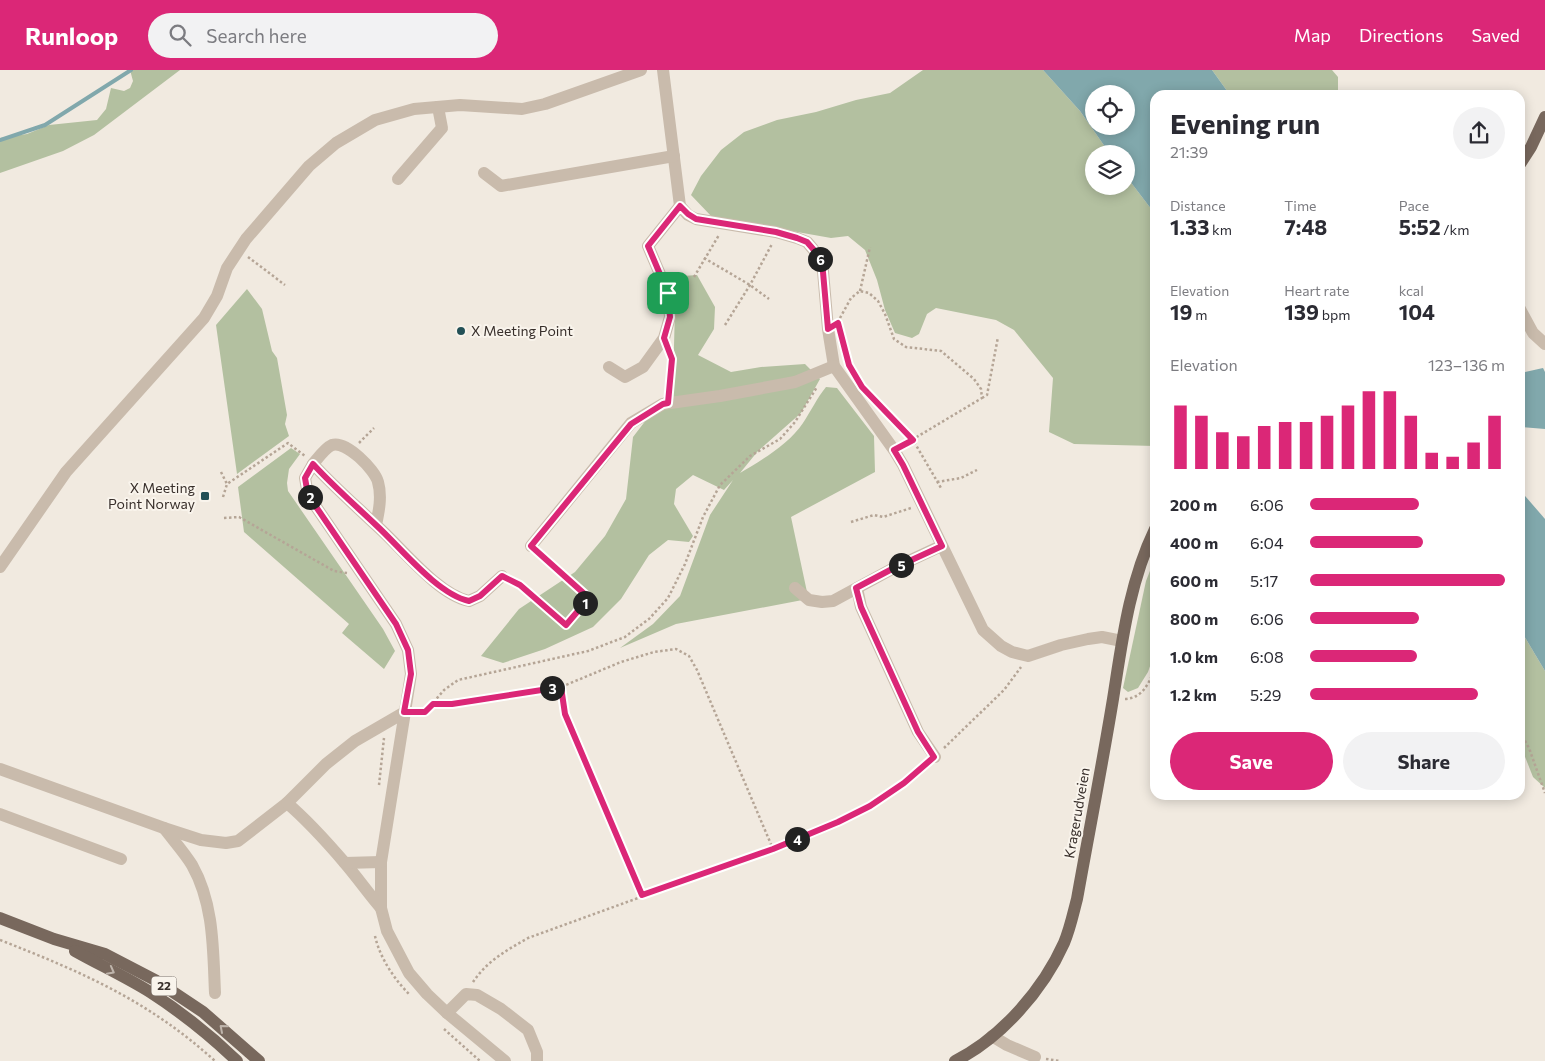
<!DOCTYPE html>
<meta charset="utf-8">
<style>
:root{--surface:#fff;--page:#f2f2f3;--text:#2b2b33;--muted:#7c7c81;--accent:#db2777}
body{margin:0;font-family:Commissioner,sans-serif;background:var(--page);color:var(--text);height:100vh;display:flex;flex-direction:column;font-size:19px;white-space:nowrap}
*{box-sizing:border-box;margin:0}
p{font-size:16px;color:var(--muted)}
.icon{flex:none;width:28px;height:28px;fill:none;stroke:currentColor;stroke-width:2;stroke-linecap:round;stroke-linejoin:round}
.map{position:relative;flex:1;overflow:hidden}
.side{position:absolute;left:1150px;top:20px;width:375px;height:710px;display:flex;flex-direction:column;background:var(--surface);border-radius:15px;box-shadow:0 2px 12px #0003}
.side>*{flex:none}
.buttons{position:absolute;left:1085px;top:15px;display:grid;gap:10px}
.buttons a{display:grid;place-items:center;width:50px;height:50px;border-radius:50%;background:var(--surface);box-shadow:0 2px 12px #0003;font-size:25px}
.pin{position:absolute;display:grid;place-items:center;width:42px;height:42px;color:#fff;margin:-21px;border-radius:10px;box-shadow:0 2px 8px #0006}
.km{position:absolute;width:25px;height:25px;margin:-12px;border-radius:50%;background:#222;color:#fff;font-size:14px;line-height:25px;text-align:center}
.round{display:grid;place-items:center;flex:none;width:52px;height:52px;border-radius:26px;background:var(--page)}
.head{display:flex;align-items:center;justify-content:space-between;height:85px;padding:0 20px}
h1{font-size:28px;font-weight:700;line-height:38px}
.figures{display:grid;grid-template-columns:repeat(3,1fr);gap:8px;height:85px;padding:5px 20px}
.figures div{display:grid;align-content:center}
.figures b{font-size:21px;font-weight:700}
.figures small{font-size:14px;font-weight:400}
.figures p{font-size:14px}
.chart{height:140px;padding:10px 20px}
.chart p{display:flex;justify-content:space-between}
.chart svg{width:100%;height:90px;margin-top:5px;stroke:var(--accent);stroke-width:6}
.cta{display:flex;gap:10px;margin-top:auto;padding:10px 20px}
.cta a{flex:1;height:58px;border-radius:30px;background:var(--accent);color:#fff;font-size:20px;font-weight:700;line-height:58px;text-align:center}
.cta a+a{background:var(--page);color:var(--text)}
ul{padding:0 20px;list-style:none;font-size:16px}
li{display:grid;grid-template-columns:80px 60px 1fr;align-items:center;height:38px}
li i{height:12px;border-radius:6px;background:var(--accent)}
header{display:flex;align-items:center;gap:30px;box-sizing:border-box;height:70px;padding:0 25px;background:var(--accent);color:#fff}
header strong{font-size:24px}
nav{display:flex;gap:28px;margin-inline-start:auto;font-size:18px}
.search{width:350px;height:45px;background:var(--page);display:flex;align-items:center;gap:12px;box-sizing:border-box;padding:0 18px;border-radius:28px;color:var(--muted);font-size:19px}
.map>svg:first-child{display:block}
</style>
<header>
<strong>Runloop</strong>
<div class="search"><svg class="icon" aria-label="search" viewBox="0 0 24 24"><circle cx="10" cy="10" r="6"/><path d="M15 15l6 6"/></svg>Search here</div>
<nav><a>Map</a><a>Directions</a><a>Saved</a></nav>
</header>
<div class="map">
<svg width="1545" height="991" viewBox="0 0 1545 991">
<rect width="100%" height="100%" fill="#f1eae0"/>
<!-- green -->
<g fill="#b3c0a0">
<path d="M130 0H180L94 65 63 81 0 103V68L27 64 49 55 97 50 106 39 111 18 124 21 130 18 133 11Z"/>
<path d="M923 0H1043L1080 41 1110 84H1094V116H1126V106L1155 144V376L1074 374 1049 362 1053 308 1014 260 996 250 936 238 927 244 919 264 912 268 895 263 885 240 877 210 865 180 848 166 831 168 712 147 691 125 701 106 721 80 744 62 777 50 816 42 856 30 890 23Z"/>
<path d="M1212 0H1332L1338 7V25H1230Z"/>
<path d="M697 205 715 237 714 259 698 285 731 302 761 297 805 294 820 309 801 343 758 381 740 403C762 390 789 374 803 353 811 341 817 328 826 317L837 318 874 366 875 402 791 447 807 522 813 528 676 554 620 578 653 554 680 526 710 445 733 410 724 420 693 405 676 419 674 434 693 466 689 472 668 470 649 485 621 529 593 557 545 579 503 593 481 586 519 539 575 502 605 466 626 429 633 367 673 315 675 237 669 207Z"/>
<path d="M247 219 262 239 272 281 277 288 287 345 285 354 289 366 237 404 216 255Z"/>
<path d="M291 378 300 384 289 399 287 413 288 421 383 559 395 581 384 599 342 563 349 554 244 462 238 417Z"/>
<path d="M1155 488V582L1148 602 1138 618 1128 622 1123 618 1146 511Z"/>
<path d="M1520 559 1545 601V718L1533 707 1520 674Z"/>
</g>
<!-- water -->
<g fill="#81a8ac" fill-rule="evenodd">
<path d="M1043 0H1212L1230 25H1155V144L1126 106V84H1110L1080 41ZM1094 24H1126V56H1094Z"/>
<path d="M1543 298 1545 302V359L1520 357V303Z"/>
<path d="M1520 420 1545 449V601L1520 559Z"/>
</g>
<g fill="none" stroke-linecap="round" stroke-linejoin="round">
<!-- stream -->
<path stroke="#81a8ac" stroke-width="4" d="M0 70 45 55 131 0"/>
<!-- path -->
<g stroke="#b5a596" stroke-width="2.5" stroke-dasharray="2.5 2.5" stroke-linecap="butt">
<path d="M248 187 285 215"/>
<path d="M704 188 750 215 769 229"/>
<path d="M694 207 719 165"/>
<path d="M860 221 870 177"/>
<path d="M840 248 851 228 860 221 869 223 878 231 885 244 894 269 906 277 941 281 974 309 981 319 982 328 905 374"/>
<path d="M725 255 750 215 772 174"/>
<path d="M669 322 672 289 670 281"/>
<path d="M982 328 987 325 998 267"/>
<path d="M880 336 913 370 941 418"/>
<path d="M359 373 374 358"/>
<path d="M221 402 227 414 288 373 305 386"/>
<path d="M937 412 961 408 977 400"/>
<path d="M223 427 227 414"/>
<path d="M224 448 239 447 334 501 347 503"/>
<path d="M851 452 874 445 883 447 911 438"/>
<path d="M513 511 520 515 566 555 589 528 541 485"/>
<path d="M561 617 565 644 642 825"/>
<path d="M1125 629C1143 628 1149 613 1155 598"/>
<path d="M433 634H452L561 617 621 592 654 582 676 579 689 586 697 600 773 779"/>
<path d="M418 642H425L444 620 458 610 588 581 625 567 649 549 668 528 685 494 703 447 720 415 750 386 780 369 795 352 817 317"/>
<path d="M1520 662 1529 678 1545 723"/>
<path d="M944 678 1004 620 1021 597"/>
<path d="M379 715 384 668"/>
<path d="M375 866C380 888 394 909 410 925"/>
<path d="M0 870C82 902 149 931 215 991"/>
<path d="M473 912C487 891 507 880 528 868L773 779 839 752 870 736 904 713 925 695"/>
<path d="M444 959 480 991"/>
<path d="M1046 989 1060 991"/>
</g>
<!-- minor -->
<g stroke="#c9bbac" stroke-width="12">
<path d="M663 0 680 136 688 145 696 149 776 162 797 168 807 172 813 179 819 187 823 201 828 259 834 296 894 380 903 395 983 560 1001 576 1012 582 1028 586 1061 575 1088 569 1102 567 1122 571"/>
<path d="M484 103 501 116 674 86"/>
<path d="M398 109 442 58 438 37"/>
<path d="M1520 239 1533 263 1545 274"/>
<path d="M609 297 625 307 643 297 664 268 670 247 668 223 648 176 680 136"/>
<path d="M313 394 305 408 308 425 396 554 408 580 411 604 381 792V838L387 861 409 903 427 924 447 943 505 991"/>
<path d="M376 455C379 441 382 426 378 412 375 400 346 370 332 375 325 378 318 388 313 394 333 416 355 435 377 456 402 478 437 524 469 531L480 526 502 506"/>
<path d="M531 476 631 353 663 334 720 326 795 312 834 296"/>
<path d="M0 497 66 402 204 248 217 226 227 198 246 169 309 96 336 73 375 50 414 39 460 35 522 39 545 34 641 0"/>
<path d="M795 518 809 530 822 532 833 531 892 499 941 476"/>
<path d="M857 518 861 537 918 662 935 687"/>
<path d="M0 699 164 758 201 770 226 773 238 771 287 733 326 694 355 671 405 642"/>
<path d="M287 733C308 751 326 771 344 792 357 807 368 823 381 838"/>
<path d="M0 744 121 789"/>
<path d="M164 758C173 770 184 782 192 795 214 834 213 879 215 923"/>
<path d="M345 793 381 792"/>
<path d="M447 943 466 924 477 925 501 939 528 960 537 982V991"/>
<path d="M992 966 1007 975 1035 987"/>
</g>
<!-- major -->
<g stroke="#78685d" stroke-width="12">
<path d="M1520 94 1531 77 1545 47"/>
<path d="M0 848 54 869 105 884 155 910 203 942 259 991"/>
<path d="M75 881C100 895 126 907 150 922 181 942 210 965 237 991"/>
<path d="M955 991C1001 968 1043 920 1064 873 1070 859 1073 844 1077 829 1089 762 1102 696 1113 629 1122 572 1129 513 1155 459"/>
</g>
</g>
<!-- one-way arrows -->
<defs><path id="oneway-chevron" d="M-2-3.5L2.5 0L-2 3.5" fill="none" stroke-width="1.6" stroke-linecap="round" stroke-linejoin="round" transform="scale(1.25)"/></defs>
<g stroke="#bfb5ac">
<use href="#oneway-chevron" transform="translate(111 901) rotate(28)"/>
<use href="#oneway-chevron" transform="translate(223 958) rotate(-139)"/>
</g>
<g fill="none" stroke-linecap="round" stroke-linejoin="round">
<!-- route casing -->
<g stroke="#fff" stroke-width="10">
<path id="route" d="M680 136 688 144 696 149 776 162 797 168 807 172 820 187 823 202 828 259 838 253 849 295 862 317 913 370 894 380 903 395 942 476 892 499 856 518 861 537 918 662 934 687 904 713 870 736 838 752 773 779 642 825 565 644 561 617 452 634H433L425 642H404L411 604 408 580 396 554 308 425 305 408 313 394C333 416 355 435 377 456 401 478 437 524 469 531L480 526 502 506 520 515 566 555 589 528 531 476 631 354 663 334 668 333 672 289 664 268 670 247 668 223 648 176Z"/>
</g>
<!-- route -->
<use href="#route" stroke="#db2777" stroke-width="6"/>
</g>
<!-- markers -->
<g fill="#235056" stroke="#f9f4ec" stroke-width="2">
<circle cx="461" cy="261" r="5"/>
<rect x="200" y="421" width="10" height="10" rx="2.5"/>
</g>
<g text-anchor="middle" stroke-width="4" stroke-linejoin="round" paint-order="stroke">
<!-- shield labels -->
<rect fill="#f9f4ec" stroke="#726a65" stroke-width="1" x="151.5" y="906.5" width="25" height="19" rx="4"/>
<g font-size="12" font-weight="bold" fill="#382f2b">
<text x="164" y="920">22</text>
</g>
<!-- poi labels -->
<g font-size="14" fill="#382f2b" stroke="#f9f4ec" text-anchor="start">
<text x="471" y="266">X Meeting Point</text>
<text x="195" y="423" text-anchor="end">X Meeting<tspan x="195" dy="16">Point Norway</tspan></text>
</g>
<!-- street labels -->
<g font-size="14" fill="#382f2b" stroke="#f9f4ec">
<text transform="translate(1077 743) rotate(-80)" y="5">Kragerudveien</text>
</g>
</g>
</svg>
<div class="buttons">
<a><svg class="icon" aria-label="locate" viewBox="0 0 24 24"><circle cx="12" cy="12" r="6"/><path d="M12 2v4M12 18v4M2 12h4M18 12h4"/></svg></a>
<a><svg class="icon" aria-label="layers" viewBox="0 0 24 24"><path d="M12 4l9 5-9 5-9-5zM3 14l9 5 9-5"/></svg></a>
</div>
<div class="pin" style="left:668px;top:223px;background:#1e9e55"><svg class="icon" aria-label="arrive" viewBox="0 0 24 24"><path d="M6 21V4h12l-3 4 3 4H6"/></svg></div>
<b class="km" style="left:585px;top:533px">1</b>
<b class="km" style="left:310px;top:427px">2</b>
<b class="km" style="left:552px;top:618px">3</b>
<b class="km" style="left:797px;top:769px">4</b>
<b class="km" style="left:901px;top:495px">5</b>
<b class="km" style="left:820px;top:189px">6</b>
<section class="side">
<div class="head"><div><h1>Evening run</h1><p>21:39</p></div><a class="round"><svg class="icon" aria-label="share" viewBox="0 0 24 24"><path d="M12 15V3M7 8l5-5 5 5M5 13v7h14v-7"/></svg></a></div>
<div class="figures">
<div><p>Distance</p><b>1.33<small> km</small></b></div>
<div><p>Time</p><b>7:48</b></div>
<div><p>Pace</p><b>5:52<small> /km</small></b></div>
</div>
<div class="figures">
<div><p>Elevation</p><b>19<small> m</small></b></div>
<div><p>Heart rate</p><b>139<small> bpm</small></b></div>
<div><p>kcal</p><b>104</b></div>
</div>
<div class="chart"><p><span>Elevation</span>123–136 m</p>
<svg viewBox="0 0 160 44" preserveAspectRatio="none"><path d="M5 44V13M15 44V18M25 44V26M35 44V28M45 44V23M55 44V21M65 44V21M75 44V18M85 44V13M95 44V6M105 44V6M115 44V18M125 44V36M135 44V38M145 44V31M155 44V18"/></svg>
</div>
<ul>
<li><b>200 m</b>6:06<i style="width:56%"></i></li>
<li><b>400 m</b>6:04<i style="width:58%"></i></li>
<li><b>600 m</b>5:17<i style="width:100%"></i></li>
<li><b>800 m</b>6:06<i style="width:56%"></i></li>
<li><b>1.0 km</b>6:08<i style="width:55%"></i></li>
<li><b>1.2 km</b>5:29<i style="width:86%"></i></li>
</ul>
<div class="cta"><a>Save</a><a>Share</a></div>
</section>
</div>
